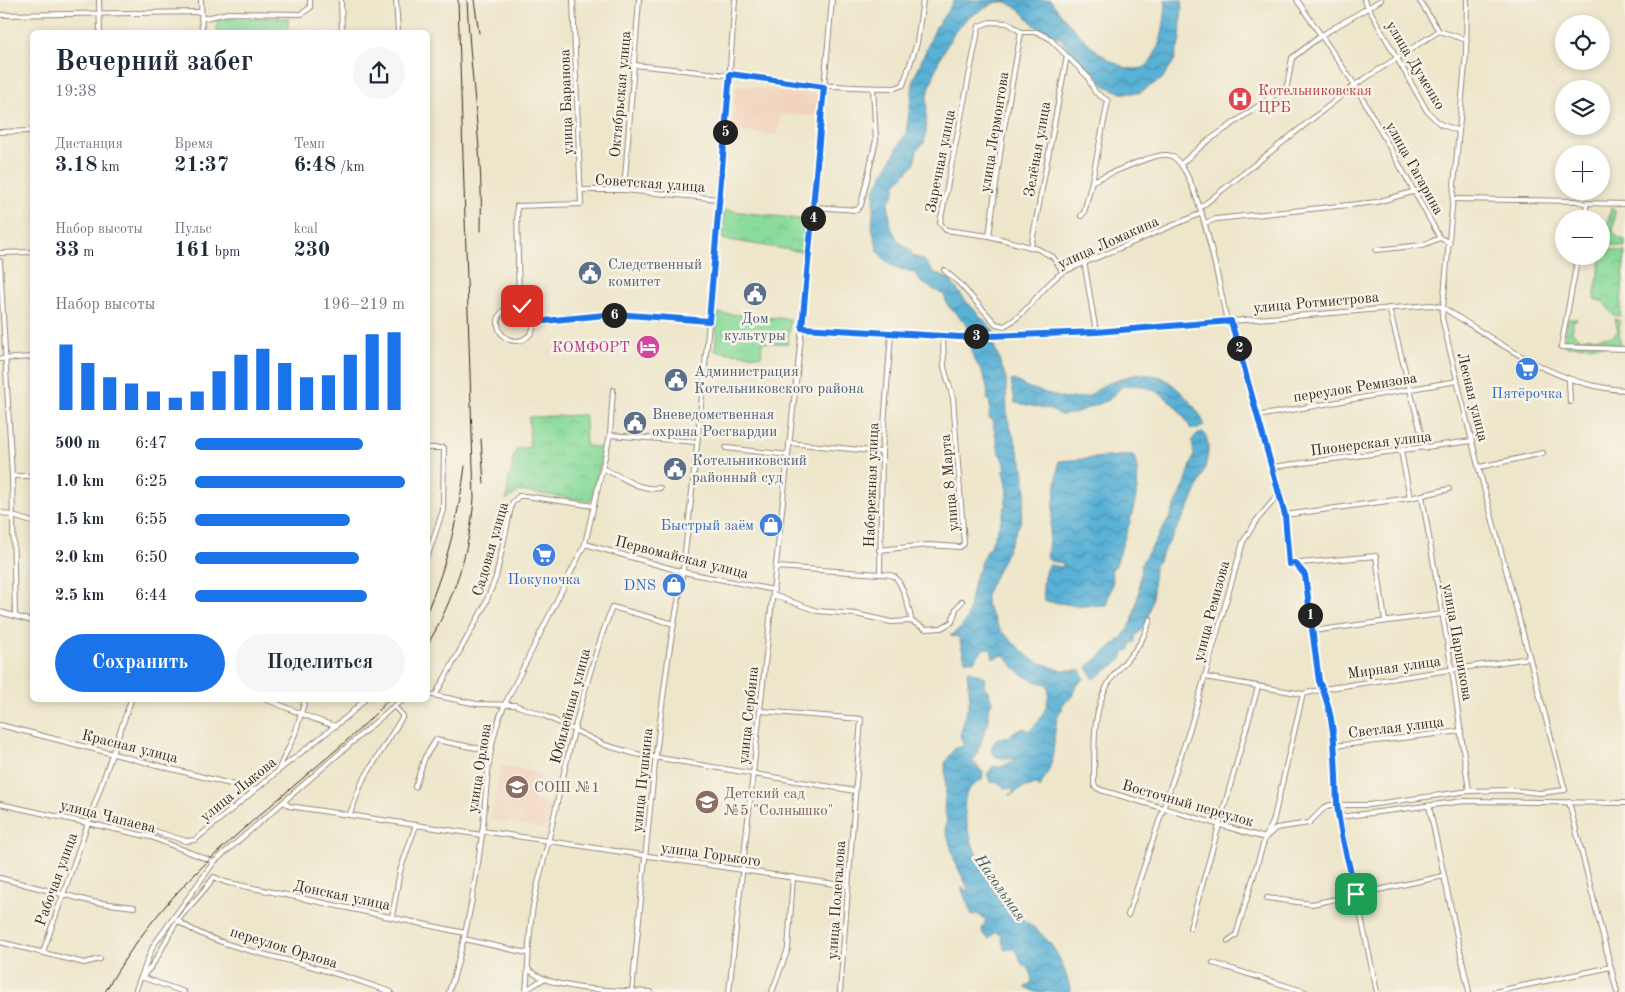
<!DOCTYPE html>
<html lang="ru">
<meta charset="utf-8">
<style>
:root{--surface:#fff;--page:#f6f6f7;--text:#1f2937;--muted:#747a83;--accent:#1a73e8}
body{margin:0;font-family:"Old Standard TT",serif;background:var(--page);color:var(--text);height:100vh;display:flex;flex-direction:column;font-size:19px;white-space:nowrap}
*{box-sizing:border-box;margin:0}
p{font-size:16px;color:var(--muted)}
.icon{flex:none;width:28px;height:28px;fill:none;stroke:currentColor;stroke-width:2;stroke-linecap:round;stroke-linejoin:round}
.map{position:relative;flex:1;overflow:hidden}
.panel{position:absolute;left:30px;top:30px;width:400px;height:672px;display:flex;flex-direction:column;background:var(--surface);border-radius:8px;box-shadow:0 2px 8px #0003}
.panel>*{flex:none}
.controls{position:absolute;left:1555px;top:15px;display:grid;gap:10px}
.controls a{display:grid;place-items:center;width:55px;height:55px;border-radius:50%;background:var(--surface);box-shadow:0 2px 8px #0003;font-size:25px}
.pin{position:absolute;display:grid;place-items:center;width:42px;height:42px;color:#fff;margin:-21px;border-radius:10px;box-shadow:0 2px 8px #0006}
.km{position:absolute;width:25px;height:25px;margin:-12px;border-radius:50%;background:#222;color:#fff;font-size:14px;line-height:25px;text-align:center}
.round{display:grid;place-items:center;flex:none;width:52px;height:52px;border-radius:26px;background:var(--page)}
.headline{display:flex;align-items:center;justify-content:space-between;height:85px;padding:0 25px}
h1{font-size:28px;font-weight:800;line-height:38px}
.metrics{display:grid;grid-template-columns:repeat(3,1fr);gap:8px;height:85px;padding:5px 25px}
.metrics div{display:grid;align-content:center}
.metrics b{font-size:21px;font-weight:800}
.metrics small{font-size:14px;font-weight:400}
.metrics p{font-size:14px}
.chart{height:140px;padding:10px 25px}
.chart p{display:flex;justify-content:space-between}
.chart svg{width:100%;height:90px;margin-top:5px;stroke:var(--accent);stroke-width:6}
.cta{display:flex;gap:10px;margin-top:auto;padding:10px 25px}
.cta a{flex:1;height:58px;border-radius:30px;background:var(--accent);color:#fff;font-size:20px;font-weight:800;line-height:58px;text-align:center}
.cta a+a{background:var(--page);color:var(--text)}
ul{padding:0 25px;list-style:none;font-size:16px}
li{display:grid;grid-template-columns:80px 60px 1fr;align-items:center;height:38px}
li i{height:12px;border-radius:6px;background:var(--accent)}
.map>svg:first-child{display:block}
</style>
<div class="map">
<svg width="1625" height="992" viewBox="0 0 1625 992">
<defs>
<pattern id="grass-tufts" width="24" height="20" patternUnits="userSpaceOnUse" patternTransform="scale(1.25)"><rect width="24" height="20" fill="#8adb9b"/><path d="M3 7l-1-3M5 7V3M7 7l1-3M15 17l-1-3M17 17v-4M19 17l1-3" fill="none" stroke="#78bc85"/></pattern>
<pattern id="park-crowns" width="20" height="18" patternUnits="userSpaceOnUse" patternTransform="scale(1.25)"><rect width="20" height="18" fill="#8adb9b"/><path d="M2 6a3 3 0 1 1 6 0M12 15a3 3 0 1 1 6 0" fill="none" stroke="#78bc85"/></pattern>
<pattern id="water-waves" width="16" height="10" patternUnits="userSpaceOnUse" patternTransform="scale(1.25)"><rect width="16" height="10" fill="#59b1d6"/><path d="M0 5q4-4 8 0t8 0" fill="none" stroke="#4b90ad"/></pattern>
</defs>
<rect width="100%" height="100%" fill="#f7f3e8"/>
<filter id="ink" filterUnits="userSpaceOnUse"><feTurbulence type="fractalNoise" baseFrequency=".02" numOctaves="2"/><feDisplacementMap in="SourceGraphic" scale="10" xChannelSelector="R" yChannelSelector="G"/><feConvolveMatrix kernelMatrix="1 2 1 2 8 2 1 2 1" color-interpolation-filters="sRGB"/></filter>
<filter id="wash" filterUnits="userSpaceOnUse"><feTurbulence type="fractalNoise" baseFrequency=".0096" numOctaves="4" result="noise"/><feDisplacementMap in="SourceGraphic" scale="20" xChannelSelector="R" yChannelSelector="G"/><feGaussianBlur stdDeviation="1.12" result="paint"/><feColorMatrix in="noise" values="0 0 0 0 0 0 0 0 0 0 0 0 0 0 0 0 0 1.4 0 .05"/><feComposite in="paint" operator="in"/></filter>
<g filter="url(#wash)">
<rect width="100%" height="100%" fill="#eee6ca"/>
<!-- built -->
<g fill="#f2d4be">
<path d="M736 86 818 94 816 117 780 114 778 135 732 131Z"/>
<path d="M501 766 540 773 535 800 552 804 547 830 491 819Z"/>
</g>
<!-- grass -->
<g fill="url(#grass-tufts)" stroke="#62825c">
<path d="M1611 208 1615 211 1613 232 1620 239 1625 240V247L1606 244 1604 240Z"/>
<path d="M718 313 790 319 788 344 762 342 761 356 715 351Z"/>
<path d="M1568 319H1577L1573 322 1572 331 1579 338 1611 337 1618 331 1615 319 1619 320 1620 345 1565 346 1563 343Z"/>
</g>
<!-- park -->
<g fill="url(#park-crowns)" stroke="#62825c">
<path d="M724 210 807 220 803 252 723 239Z"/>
<path d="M1603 248 1625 252 1620 316 1613 315 1604 302 1594 299Z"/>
<path d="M585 415 586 446 601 448 603 452 591 501 519 491 507 500 509 476 511 474 514 455 517 449 530 447 529 417Z"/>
</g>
<!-- pitch -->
<path fill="#8adb9b" stroke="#62825c" d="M288 18V32H217V19Z"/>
<!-- water -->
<g fill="url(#water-waves)" stroke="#4a6e7a">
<path d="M955 0H1050C1066 21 1116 83 1147 66 1162 46 1164 28 1166 2L1164 0H1182L1180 40 1174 61 1162 79 1139 93H1121L1104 85 1095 75 1074 58 1061 39 1035 26 1021 11 1007 2H996L967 18 954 33 939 60 927 96 926 132 924 143 917 150 915 163 896 184 894 195 888 202 891 227 898 241 910 250 913 256 924 260 933 272 949 279 966 301 995 332 963 334 967 328 966 324 948 306 944 295 922 283 914 272 896 268 885 260 878 251 872 228 875 189 906 133 914 78 936 27Z"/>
<path d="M991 339 990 343 994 346 1006 378 1007 417 1022 462 1026 491 1020 523 986 595V604L1000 630 1031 659 1060 670H1080L1084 679 1075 687 1072 697 1061 705 1063 709 1060 711C1052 728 1056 750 1050 767 1047 775 1042 781 1040 788L1037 785 1024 787 1011 795H1009L1014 792 1013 789 1004 788 999 783 991 782 987 775 993 766 1001 767 1016 759C1006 758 1001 761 992 753V746L997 738 1011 737 1012 733 1024 728 1029 731C1041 723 1053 698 1047 684 1026 681 1017 671 1004 655L993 658 991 649 984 648 974 661 965 660 959 637 950 636 961 628 967 619 975 576 980 569V563C994 541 1016 496 1003 471L1006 468 999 452 992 419 989 418 990 401 987 399C991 383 977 366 971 352 970 347 970 344 968 340Z"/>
<path d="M1138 373C1145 376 1154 374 1161 377 1173 382 1204 413 1204 426L1197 429H1191C1177 403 1152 379 1121 387L1109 400 1072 414 1061 415 1048 409 1015 403 1011 381 1014 380 1027 387 1065 399 1087 397 1104 385Z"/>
<path d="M1198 433H1204C1223 461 1169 541 1155 566 1152 575 1154 581 1153 590 1152 606 1147 628 1135 636V642L1131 643 1130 650 1125 651 1121 660 1094 679 1087 667 1122 638 1132 622 1139 592 1141 564 1170 517 1185 484 1194 455 1192 440Z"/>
<path d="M1130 455 1134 457C1146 487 1125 534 1116 565L1111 571 1113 580 1106 605 1080 606 1045 601C1041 593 1043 571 1049 565L1063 567V563L1050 561 1047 556 1059 461Z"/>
<path d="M969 671 985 677 984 686 989 692 992 703 988 708C992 718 978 751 973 762L983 772 982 780C976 783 970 787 967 792 956 814 984 879 998 896 1014 916 1041 928 1054 949 1062 961 1068 979 1071 992H1035L1025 987 1032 982 1030 970 1021 963 1019 955 1014 949H1004L1001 935 996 932 989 939 983 934 982 929 986 920 977 914 972 915 962 890V887L964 888 967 892 968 888 956 864 945 828 947 820 944 809 946 790 945 763 955 748 964 746 960 736 970 699 967 672Z"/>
</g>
</g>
<g filter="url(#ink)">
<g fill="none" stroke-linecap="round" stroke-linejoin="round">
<!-- minor casing -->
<g stroke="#948874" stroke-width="6">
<g id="minor">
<path d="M99 0 100 32"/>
<path d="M201 0 202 32"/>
<path d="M341 0 342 32"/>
<path d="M396 0 398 32"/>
<path d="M1297 0 1355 85 1440 238 1450 243"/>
<path d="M1364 0 1427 111 1440 124 1459 131"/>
<path d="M1419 0 1439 31 1467 40"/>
<path d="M0 15 201 12"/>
<path d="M201 19 228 13 301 14 310 8V0"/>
<path d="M634 65C721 73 808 88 895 88L903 85 917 43 923 0"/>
<path d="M0 132 32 131"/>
<path d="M1181 164 1205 143 1287 86 1292 58 1322 35 1381 0"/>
<path d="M581 190H624L719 199"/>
<path d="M624 190 639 0"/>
<path d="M1453 199 1577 201 1583 203 1625 204"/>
<path d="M814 207 857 210 861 205 876 140 873 88"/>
<path d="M1201 207 1355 85 1439 31"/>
<path d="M1081 216 1084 213 1092 181"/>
<path d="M1584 219 1587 203"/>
<path d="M1205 223 1216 219 1377 202 1416 191"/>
<path d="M989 236 1002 140 1021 32"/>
<path d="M1031 247 1067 56"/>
<path d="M1376 250 1423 245 1440 238"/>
<path d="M0 253 32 252"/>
<path d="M1578 256 1561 347 1625 349"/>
<path d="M0 261 12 476 15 615"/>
<path d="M1084 261 1096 332"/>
<path d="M944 270 959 283 996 324 1004 326C1030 313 1040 287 1063 272L1202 213"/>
<path d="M1063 272 1053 257 1038 249 989 236 946 230 940 223 979 26 990 22 1008 23 1021 32H1037L1049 38 1087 76 1095 92 1108 101 1092 181C1109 175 1152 153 1168 155 1197 158 1221 294 1227 321"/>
<circle cx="516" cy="323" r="18"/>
<path d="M519 306 517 206 581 204 573 0"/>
<path d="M1389 308 1425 448"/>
<path d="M534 321 615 315 709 321"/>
<path d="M1231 321 1285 515 1289 564 1376 556 1385 621"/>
<path d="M802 328 960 337 1096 332 1431 305 1442 307C1499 342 1556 387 1625 390"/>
<path d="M891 334 882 452 880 574C884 574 891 574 895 577 902 583 911 612 911 621"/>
<path d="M0 359 32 357"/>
<path d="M1569 380 1570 402"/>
<path d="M1257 416 1457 381"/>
<path d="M610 435 697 442"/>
<path d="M789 443 882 452"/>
<path d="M428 448H444L443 510 428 555"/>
<path d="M726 448 788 455"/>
<path d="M1401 451 1410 498"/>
<path d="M1272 467 1472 441"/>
<path d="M1480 467 1543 453"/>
<path d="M603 469C623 476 637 491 660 488"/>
<path d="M12 476H32"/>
<path d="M1422 496 1452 670 1469 791"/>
<path d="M0 512 32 522"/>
<path d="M1285 515 1410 498 1449 489"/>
<path d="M585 544 683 572 774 590"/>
<path d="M879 550 928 545 960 547 964 544 953 398 944 367 943 337"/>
<path d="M1295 563 1305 575 1319 681 1326 696 1334 746 1337 804 1377 992"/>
<path d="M776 567 880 574"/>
<path d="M773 595 817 611 856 614 891 622 911 621 926 629 941 628 952 622 956 609 962 601"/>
<path d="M0 612 32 621"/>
<path d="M1150 619C1141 652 1123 659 1108 684 1091 714 1095 750 1094 783L1095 787 1101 790 1265 838 1276 828 1309 823 1325 807 1330 805H1368L1469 791 1511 790 1540 793 1565 790 1476 458 1442 318 1466 53 1467 0"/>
<path d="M1312 631 1442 614"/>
<path d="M1205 677 1303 694 1323 689 1529 658"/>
<path d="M428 694 477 704 515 705 543 715 605 745 636 754 855 791"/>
<path d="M436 694 484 607 496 577 512 503 519 496H525L594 506"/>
<path d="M267 700C290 708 312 720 336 726"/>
<path d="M761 711 861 719 840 992"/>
<path d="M0 725 254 790"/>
<path d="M1334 746 1461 731"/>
<path d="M279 768 295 734 305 700"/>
<path d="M415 787 425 757 436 740 491 751"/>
<path d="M284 802 289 806 482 835"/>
<path d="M1569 802 1617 992"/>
<path d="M0 804 151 837 214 862"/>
<path d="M1429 806 1469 992"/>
<path d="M350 814 362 782 403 716 394 706"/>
<path d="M1340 817 1464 801 1625 803"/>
<path d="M114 828 117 823 126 822 186 841 195 840 279 770 349 715 364 700"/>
<path d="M482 831 848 886"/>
<path d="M0 878 93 902 134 907"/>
<path d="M1267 898 1312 904 1444 876"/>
<path d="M1128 915 1191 725 1243 542 1256 521 1279 494"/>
<path d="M392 917 400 871 416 825"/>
<path d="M177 920C209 944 268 955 307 965 335 973 363 982 391 992"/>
<path d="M1190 928 1258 687"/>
<path d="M464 939 527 953"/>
<path d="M1228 941 1236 935 1265 838 1273 822 1303 694"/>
<path d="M0 942 84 963 100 959"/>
<path d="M43 952 131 700"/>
<path d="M1213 963 1306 992"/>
<path d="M528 969C554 992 616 990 651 992"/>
<path d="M143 976C158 961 164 943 174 926 186 908 202 895 214 877L225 882 465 933"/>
<path d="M141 977 184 992"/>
<path d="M526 990 542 980"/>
<path d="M135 992 153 946 214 862 394 706 404 700"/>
<path d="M449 992C466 941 475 888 482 835 487 791 486 745 505 704L585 544 610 435 613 390"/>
<path d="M526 992C529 962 528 932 534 901 540 873 548 845 554 816 570 745 586 676 612 607L674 624"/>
<path d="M632 992C643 879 653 766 669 653 673 625 680 597 683 569 706 380 721 190 735 0"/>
<path d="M729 992 802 328 832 0"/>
<path d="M772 992 788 949 793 877"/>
<path d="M1494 992 1611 967"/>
</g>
</g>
<!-- minor -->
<use href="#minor" stroke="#fff" stroke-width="4"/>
<!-- rail -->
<g stroke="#3b2a1e" stroke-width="1">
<path d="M467 0C470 77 484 154 481 231"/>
<path d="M474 0 479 33"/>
<path d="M481 439 484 484"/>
<path d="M428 609C447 564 459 514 465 466"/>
<path d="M428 644C454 599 470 550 474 498L458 0"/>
<path d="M105 992C156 901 218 850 296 784 327 757 361 731 388 700"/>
</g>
</g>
</g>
<g fill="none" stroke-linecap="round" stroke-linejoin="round" filter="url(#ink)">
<!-- route casing -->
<g stroke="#fff" stroke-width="10">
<path id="route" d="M522 306 530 312 534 322 615 314 709 321 730 74 824 87 802 328 960 337 1096 332 1231 321 1285 515 1289 564 1295 563 1305 575 1319 681C1337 718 1335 764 1337 803 1339 832 1350 866 1356 894"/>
</g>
<!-- route -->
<use href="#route" stroke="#1a73e8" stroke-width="6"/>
</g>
<!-- icons -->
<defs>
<g id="hospital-disc" transform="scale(1.25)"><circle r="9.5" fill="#e0444e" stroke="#f7f3e8"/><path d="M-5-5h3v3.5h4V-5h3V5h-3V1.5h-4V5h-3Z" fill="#fff"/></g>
<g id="civic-disc" transform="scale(1.25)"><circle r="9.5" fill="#5c6f8a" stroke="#f7f3e8"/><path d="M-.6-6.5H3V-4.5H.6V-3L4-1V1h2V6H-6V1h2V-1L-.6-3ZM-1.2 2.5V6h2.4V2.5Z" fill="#fff"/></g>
<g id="hotel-disc" transform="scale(1.25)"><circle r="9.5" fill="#d1479c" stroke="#f7f3e8"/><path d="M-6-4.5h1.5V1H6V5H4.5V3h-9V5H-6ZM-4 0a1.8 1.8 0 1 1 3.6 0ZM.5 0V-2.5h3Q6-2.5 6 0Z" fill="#fff"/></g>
<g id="supermarket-disc" transform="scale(1.25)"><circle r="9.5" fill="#3f7fe0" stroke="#f7f3e8"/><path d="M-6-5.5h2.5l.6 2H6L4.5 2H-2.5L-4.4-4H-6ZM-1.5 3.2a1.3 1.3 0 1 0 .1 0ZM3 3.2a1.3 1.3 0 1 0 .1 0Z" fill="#fff"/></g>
<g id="shop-disc" transform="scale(1.25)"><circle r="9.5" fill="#3f7fe0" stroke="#f7f3e8"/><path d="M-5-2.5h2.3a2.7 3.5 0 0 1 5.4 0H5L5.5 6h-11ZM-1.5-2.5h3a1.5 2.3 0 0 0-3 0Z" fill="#fff"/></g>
<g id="school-disc" transform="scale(1.25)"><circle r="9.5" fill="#8d6e63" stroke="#f7f3e8"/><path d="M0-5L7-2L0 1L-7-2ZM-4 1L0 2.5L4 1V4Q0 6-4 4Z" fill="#fff"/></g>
</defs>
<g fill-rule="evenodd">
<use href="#hospital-disc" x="1240" y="99"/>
<use href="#civic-disc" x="590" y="273"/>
<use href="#civic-disc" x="755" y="294"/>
<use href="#hotel-disc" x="648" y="347"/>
<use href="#supermarket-disc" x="1527" y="369"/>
<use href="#civic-disc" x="676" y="380"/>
<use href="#civic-disc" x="635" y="423"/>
<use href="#civic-disc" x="675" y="469"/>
<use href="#shop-disc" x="771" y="525"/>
<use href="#supermarket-disc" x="544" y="555"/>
<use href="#shop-disc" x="674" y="585"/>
<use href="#school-disc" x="517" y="787"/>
<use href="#school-disc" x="707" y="802"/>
</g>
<g text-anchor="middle" stroke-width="5" stroke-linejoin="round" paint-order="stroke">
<!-- street labels -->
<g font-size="15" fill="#3b2a1e" stroke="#f7f3e8">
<text transform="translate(1416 65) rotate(59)" y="5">улица Думенко</text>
<text transform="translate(620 94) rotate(-85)" y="5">Октябрьская улица</text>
<text transform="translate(566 102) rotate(-92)" y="5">улица Баранова</text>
<text transform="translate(994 132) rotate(-81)" y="5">улица Лермонтова</text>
<text transform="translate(1037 149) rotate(-80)" y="5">Зелёная улица</text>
<text transform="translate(940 161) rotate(-79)" y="5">Заречная улица</text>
<text transform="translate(1415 168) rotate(61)" y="5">улица Гагарина</text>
<text transform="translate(650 183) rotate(4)" y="5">Советская улица</text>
<text transform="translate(1108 242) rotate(-24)" y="5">улица Ломакина</text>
<text transform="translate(1316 302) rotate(-5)" y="5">улица Ротмистрова</text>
<text transform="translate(1355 387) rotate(-9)" y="5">переулок Ремизова</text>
<text transform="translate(1473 397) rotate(76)" y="5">Лесная улица</text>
<text transform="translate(1371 443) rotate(-7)" y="5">Пионерская улица</text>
<text transform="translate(949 483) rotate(-95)" y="5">улица 8 Марта</text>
<text transform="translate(871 485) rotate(-88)" y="5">Набережная улица</text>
<text transform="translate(490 549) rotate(-74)" y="5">Садовая улица</text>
<text transform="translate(682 557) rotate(14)" y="5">Первомайская улица</text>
<text transform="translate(1211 611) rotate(-75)" y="5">улица Ремизова</text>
<text transform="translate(1458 642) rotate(80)" y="5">улица Паршикова</text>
<text transform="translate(1394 667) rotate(-8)" y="5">Мирная улица</text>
<text transform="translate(570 706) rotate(-75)" y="5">Юбилейная улица</text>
<text transform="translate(748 715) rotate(-84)" y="5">улица Сербина</text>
<text transform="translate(1396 727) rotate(-7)" y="5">Светлая улица</text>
<text transform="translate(130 746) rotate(14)" y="5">Красная улица</text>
<text transform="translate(479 768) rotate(-81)" y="5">улица Орлова</text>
<text transform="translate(642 780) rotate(-84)" y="5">улица Пушкина</text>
<text transform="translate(238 789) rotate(-39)" y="5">улица Лыкова</text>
<text transform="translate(1188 803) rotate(16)" y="5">Восточный переулок</text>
<text transform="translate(108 816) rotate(14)" y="5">улица Чапаева</text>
<text transform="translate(711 854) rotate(8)" y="5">улица Горького</text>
<text transform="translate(56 879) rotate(-70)" y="5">Рабочая улица</text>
<text transform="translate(342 895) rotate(12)" y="5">Донская улица</text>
<text transform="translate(836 900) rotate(-86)" y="5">улица Полегалова</text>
<text transform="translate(284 947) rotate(17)" y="5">переулок Орлова</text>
</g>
<!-- health labels -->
<g font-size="15" fill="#be3a42" stroke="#f7f3e8" text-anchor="start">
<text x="1258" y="95">Котельниковская<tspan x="1258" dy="17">ЦРБ</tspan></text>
</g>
<!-- service labels -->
<g font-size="15" fill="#4e5e75" stroke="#f7f3e8" text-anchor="start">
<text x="608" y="269">Следственный<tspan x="608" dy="17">комитет</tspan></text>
<text x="755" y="323" text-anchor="middle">Дом<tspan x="755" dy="17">культуры</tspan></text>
<text x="694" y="376">Администрация<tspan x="694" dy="17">Котельниковского района</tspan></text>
<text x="652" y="419">Вневедомственная<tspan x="652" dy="17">охрана Росгвардии</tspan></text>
<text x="692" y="465">Котельниковский<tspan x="692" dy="17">районный суд</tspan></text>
</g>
<!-- hotel labels -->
<g font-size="15" fill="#b23c85" stroke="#f7f3e8" text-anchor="end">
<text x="630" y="352">КОМФОРТ</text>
</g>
<!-- shop labels -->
<g font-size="15" fill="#366cbe" stroke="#f7f3e8">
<text x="1527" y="398">Пятёрочка</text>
<text x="754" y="530" text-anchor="end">Быстрый заём</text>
<text x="544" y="584">Покупочка</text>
<text x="656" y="590" text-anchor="end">DNS</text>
</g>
<!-- education labels -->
<g font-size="15" fill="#785e54" stroke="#f7f3e8" text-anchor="start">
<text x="534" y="792">СОШ №1</text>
<text x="724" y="798">Детский сад<tspan x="724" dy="17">№5 "Солнышко"</tspan></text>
</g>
<!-- water labels -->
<g font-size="16" font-style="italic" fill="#46595e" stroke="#f7f3e8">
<text transform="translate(1001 887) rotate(55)" y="6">Нагольная</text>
</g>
</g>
</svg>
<div class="controls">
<a><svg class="icon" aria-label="locate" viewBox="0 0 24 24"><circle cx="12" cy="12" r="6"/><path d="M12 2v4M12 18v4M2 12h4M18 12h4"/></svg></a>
<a><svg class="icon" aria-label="layers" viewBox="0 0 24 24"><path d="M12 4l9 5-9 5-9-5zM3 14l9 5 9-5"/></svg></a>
<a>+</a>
<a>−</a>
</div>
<div class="pin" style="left:1356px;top:894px;background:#1e9e55"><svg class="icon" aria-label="arrive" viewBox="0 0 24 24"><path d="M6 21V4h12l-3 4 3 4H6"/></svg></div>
<div class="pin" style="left:522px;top:306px;background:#d93025"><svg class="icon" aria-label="check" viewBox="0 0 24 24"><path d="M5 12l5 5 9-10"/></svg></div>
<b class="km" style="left:1310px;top:615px">1</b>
<b class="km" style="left:1239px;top:348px">2</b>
<b class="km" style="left:976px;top:336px">3</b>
<b class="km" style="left:813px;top:218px">4</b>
<b class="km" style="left:725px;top:132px">5</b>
<b class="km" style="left:614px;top:315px">6</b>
<section class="panel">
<div class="headline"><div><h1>Вечерний забег</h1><p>19:38</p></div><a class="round"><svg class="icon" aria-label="share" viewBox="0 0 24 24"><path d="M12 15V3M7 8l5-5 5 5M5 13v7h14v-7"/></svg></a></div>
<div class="metrics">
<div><p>Дистанция</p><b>3.18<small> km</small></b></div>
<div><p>Время</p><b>21:37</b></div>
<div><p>Темп</p><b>6:48<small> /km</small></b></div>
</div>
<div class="metrics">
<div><p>Набор высоты</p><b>33<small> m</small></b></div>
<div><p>Пульс</p><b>161<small> bpm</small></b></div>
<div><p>kcal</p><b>230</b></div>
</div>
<div class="chart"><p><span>Набор высоты</span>196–219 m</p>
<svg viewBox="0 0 160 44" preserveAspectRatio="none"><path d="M5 44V12M15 44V21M25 44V28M35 44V31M45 44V35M55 44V38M65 44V35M75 44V25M85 44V17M95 44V14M105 44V21M115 44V28M125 44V27M135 44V17M145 44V7M155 44V6"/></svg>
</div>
<ul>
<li><b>500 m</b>6:47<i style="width:80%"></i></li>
<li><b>1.0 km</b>6:25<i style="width:100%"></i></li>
<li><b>1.5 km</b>6:55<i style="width:74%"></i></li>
<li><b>2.0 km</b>6:50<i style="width:78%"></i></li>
<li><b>2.5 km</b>6:44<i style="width:82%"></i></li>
</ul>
<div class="cta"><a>Сохранить</a><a>Поделиться</a></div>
</section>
</div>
